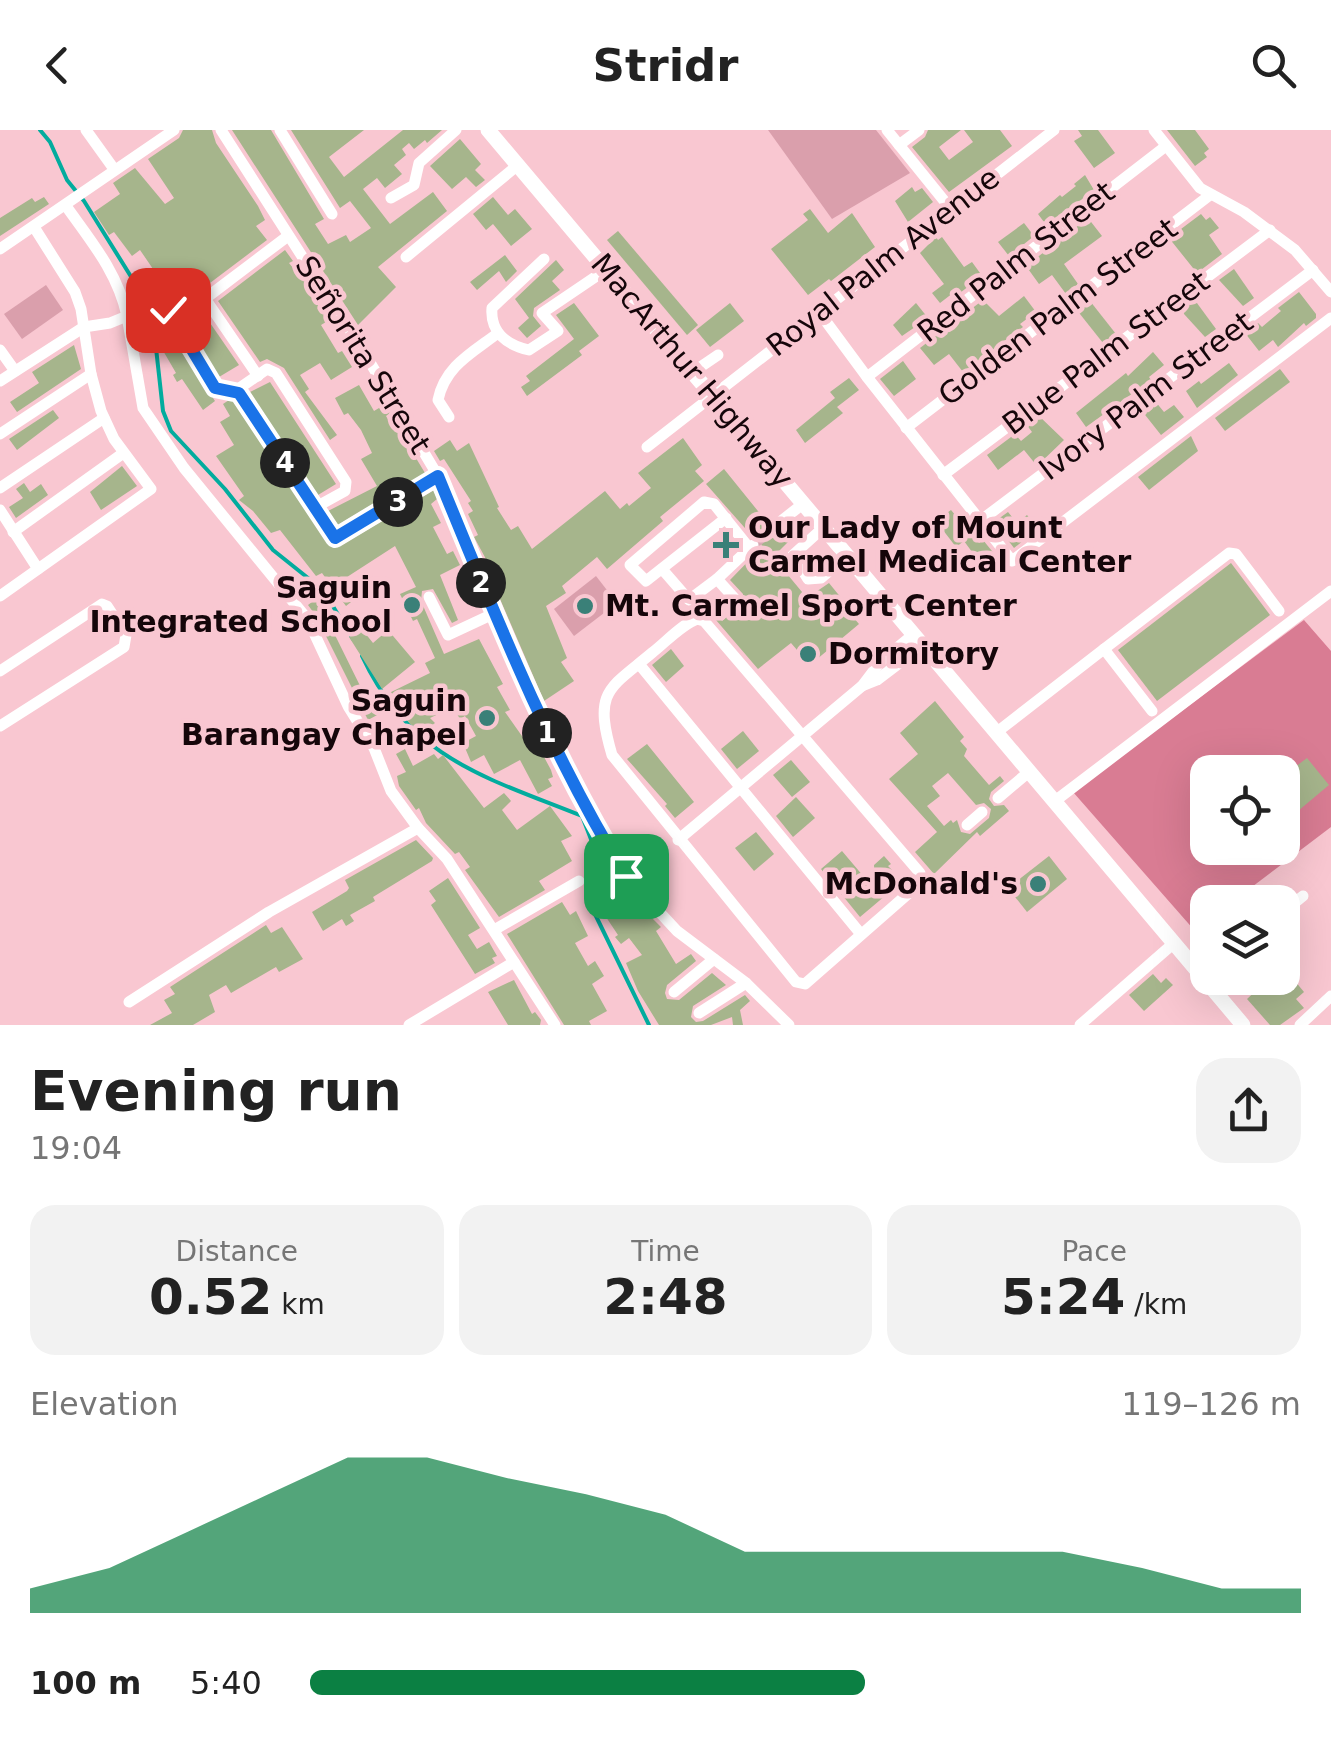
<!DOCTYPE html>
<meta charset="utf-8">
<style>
:root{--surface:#fff;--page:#f2f2f2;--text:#222;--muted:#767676;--accent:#0b8043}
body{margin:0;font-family:"DejaVu Sans",sans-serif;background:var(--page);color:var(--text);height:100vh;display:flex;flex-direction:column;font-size:38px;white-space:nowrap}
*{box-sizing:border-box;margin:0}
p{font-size:32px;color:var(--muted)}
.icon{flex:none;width:55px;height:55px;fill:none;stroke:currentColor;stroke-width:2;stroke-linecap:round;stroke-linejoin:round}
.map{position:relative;height:895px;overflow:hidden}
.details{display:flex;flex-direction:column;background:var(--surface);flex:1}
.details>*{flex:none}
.tools{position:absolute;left:1190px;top:625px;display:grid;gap:20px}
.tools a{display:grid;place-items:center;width:110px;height:110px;border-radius:20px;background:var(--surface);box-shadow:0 10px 40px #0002;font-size:50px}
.pin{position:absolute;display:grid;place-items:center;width:85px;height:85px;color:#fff;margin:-42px;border-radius:20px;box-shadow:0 5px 15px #0006}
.km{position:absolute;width:50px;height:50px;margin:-25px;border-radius:50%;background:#222;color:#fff;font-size:28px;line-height:50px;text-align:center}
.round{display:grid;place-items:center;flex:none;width:105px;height:105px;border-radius:30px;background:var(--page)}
.summary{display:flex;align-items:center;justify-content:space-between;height:170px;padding:0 30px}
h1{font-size:55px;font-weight:700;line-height:75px}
.stats{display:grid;grid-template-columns:repeat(3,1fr);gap:15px;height:170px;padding:10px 30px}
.stats div{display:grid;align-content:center;border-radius:25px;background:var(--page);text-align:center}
.stats b{font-size:50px;font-weight:700}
.stats small{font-size:28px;font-weight:400}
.stats p{font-size:28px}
.chart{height:280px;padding:20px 30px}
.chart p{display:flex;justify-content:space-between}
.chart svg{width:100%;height:180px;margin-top:10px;fill:var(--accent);opacity:.7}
ul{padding:0 30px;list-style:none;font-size:32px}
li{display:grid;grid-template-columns:160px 120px 1fr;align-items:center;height:75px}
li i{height:25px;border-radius:12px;background:var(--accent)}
header{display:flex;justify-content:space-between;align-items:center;height:130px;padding:0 30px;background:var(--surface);font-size:45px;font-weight:700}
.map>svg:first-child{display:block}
</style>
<header><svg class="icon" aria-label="back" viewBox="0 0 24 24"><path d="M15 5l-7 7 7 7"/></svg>Stridr<svg class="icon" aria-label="search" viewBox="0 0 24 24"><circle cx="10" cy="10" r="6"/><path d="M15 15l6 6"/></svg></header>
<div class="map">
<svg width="1331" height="895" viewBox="0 0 1331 895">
<rect width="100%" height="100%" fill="#f9c7d1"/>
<!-- green -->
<g fill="#da9fac">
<path d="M768 0H876L910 43 832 89Z"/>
<path d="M46 155 63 180 22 209 4 184Z"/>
<path d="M596 446 617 473 574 506 554 479Z"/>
</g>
<!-- forest -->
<path fill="#d97c93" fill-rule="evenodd" d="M1304 490 1331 521V697L1232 772H1208L1207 791 1195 801 1073 662ZM1208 642H1282V718H1208Z"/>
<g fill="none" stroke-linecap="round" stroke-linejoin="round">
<!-- stream -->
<g stroke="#02ac9e" stroke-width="4">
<path d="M40 0 50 12 67 50 84 71 148 174 154 200 163 281 171 301 225 359 273 420 323 460 353 509"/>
<path d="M362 526C410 629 485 647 582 686L594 717 591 748 593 780 649 895"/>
</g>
</g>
<!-- building -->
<g fill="#a6b58c" fill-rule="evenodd">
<path d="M183 0H212L216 13 258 76 265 90 256 96 267 110 206 156 186 157 160 175 158 172 153 176 146 166 152 161 147 153 157 146 151 136 140 120 132 126 114 102 109 105 94 82 120 64 113 53 135 38 165 74 174 68 148 29 179 8Z"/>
<path d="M232 0H271L324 89 315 94 328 114 346 105 350 112 371 98 350 71 340 78 291 0H364L329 27 344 47 403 0H442L427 13 425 10 414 19 409 13 402 19 406 25 394 35 402 44 385 58 377 48 363 59 390 94 433 62 447 81 378 137 396 157 358 195Z"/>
<path d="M928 0H961L939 17 949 30 973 12 964 0H1000L1012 16 949 62 912 17 925 7Z"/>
<path d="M1078 0H1098L1115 23 1094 38 1074 11 1082 6Z"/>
<path d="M1167 0H1195L1209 19 1204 23 1207 27 1195 36Z"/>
<path d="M460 9 481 34 475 40 485 50 476 57 466 47 452 59 430 36Z"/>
<path d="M1085 45 1094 60 1047 96 1038 84 1060 65 1062 67 1076 56 1074 54Z"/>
<path d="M912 57 915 62 922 58 933 72 908 92 895 71Z"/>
<path d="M44 67 49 74 0 106V88L32 68 35 72Z"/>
<path d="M493 67 508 85 515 79 532 99 511 116 493 94 486 100 473 84Z"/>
<path d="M810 79 828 103 852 83 875 117 831 151 829 149 808 165 771 119 808 90 803 84Z"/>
<path d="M1201 84 1206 90 1210 87 1219 98 1209 105 1222 124 1197 143 1169 108Z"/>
<path d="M1088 88 1102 106 1064 134 1078 154 1066 164 1052 145 1039 154 1026 136Z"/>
<path d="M1024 93 1034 106 1009 126 998 112Z"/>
<path d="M618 101 698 195 687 205 607 110Z"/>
<path d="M936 107 938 110 942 107 964 137 972 132 980 143 976 146 978 149 956 166 953 163 940 173 932 163 944 154 920 123Z"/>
<path d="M285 120 293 131 289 133 301 148 304 146 331 189 321 195 338 223 342 221 352 237 331 250 320 233 300 245 309 259 305 262 337 305 330 310 284 238 267 229 260 232 218 171Z"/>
<path d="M505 125 517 141 506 152 499 141 477 160 470 152Z"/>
<path d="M556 130 564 140 552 151 560 160 534 178 533 186 541 196 527 208 518 198 529 188 515 169Z"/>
<path d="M1234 139 1254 168 1243 176 1219 150Z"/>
<path d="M1299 162 1316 184V188L1306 196 1304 193 1278 217 1273 210 1259 221 1245 203 1258 193 1262 197 1281 181 1278 178Z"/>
<path d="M1024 166 1036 182 1020 194 1023 197 963 242 949 224 934 235 920 218 983 170 999 186Z"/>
<path d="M1194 169 1216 199 1205 207 1184 184 1183 178Z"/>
<path d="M1090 171 1116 204 1103 213 1076 179Z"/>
<path d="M574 173 599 206 579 221 582 225 527 266 521 257 530 251 526 246 574 209 556 185Z"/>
<path d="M730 173 744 191 710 217 696 200Z"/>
<path d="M916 173 928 188 902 206 893 195Z"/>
<path d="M193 174H197L239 235 219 247 179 183Z"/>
<path d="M168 200 215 271 203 280 182 249 177 252 173 245 176 243 158 212 163 210 160 205Z"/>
<path d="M74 215 81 239 17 282 10 272 39 253 32 242Z"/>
<path d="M1153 222 1164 235 1149 247 1151 250 1086 297 1076 283 1126 243 1128 246Z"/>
<path d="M903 231 916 249 894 266 880 249Z"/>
<path d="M1229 233 1238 245 1197 278 1186 261 1199 251 1201 254Z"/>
<path d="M1280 239 1290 252 1225 301 1215 288Z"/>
<path d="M849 248 859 260 837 277 843 283 805 313 796 300 835 268 830 262Z"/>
<path d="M270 252 336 354 318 365 296 333 304 328 295 315 290 308 283 313 250 262Z"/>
<path d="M359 255 374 281 384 275 390 283 386 286 395 302 399 300 425 343 338 395 328 381 377 356 361 329 372 323 361 300 348 283 344 285 335 268Z"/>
<path d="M229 270 233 271 332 417 340 416 434 360 437 369 431 374 441 393 433 397 447 424 453 421 460 435 440 445 458 490 452 493 433 459 422 461 421 471 444 524 479 509 503 554 497 557 510 580 505 582 529 616 536 612 551 640 553 647 548 649 552 656 538 664 520 630 494 644 484 625 471 632 463 613 476 606 465 586 460 589 453 577 430 588 435 593 424 601 410 594 387 564 430 543 425 533 435 528 417 489 413 491 400 464 416 457 395 416 347 447 360 465 346 476 322 443 316 446 280 400 271 403 253 381 239 370 244 366 216 326 234 315 220 292 230 286 223 274Z"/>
<path d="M1155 271 1164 282 1174 275 1184 287 1161 305 1142 281Z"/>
<path d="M53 280 59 288 17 320 9 309Z"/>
<path d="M1038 285 1064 310 1037 336 1024 320 998 340 987 325 1015 304 1021 311 1032 302 1026 294Z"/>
<path d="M1191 306 1198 321 1149 360 1138 347Z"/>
<path d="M683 308 702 335 695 341 704 351 660 387 663 391 607 439 597 427 562 456 566 463 546 476 567 528 561 532 574 551 544 571 484 432 487 431 474 407 478 405 468 384 473 381 468 373 471 371 444 329 440 331 434 321 450 310 457 321 469 313 499 377 497 378 511 400 518 396 532 419 605 361 620 379 627 373 629 376 651 358 638 343Z"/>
<path d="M122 336 137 356 101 380 90 362Z"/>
<path d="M724 339 766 391 762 399 764 405 773 408 785 400 792 408 773 427 807 468 829 453 842 469 839 471 859 494 810 535 791 513 758 539 716 490 719 487 722 491 744 473 743 464 730 450 762 417 760 409 752 406 706 354Z"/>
<path d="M24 353 30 362 41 354 48 365 16 388 9 377 23 368 16 359Z"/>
<path d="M951 380 956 386 959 384 979 413 983 410 996 426 983 437 964 411 956 417 936 391Z"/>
<path d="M1008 382 1017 393 1027 385 1034 394 1030 397 1034 402 1014 418 994 392Z"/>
<path d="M1231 433 1270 485 1157 571 1118 520Z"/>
<path d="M316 469 335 500 333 501 368 572H373L379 584 368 590 316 486 308 475Z"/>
<path d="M361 498 373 513 388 500 415 532 382 559 349 507Z"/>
<path d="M671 519 684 536 666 552 652 535Z"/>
<path d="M935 571 964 607 960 611 967 619 964 626 989 655 1000 646 1004 651 991 662 989 669 994 676 1004 675 1009 681 980 706 977 702 934 744 915 722 937 702 889 649 918 624 900 603ZM948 643 976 675 984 673 991 679 989 688 970 704 961 702 957 690 953 693 951 690 944 696 927 676 940 666 932 656Z"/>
<path d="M743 601 759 621 737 639 721 619Z"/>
<path d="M647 614 694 672 675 688 665 676 667 674 627 629Z"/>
<path d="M405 619 413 636 434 624 438 629 443 625 484 678 504 663 511 671 502 680 517 700 550 676 572 706 561 711 572 731 539 751 545 760 499 787 465 740 470 737 459 722 455 724 426 693 419 678 416 680 399 656 397 646 406 642 396 624Z"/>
<path d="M1307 628 1329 655 1298 681 1284 663 1292 657 1283 646Z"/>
<path d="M791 630 810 652 792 667 773 645Z"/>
<path d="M796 667 815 688 793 707 776 686Z"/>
<path d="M756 702 774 724 754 741 735 718Z"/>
<path d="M416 710 433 728 432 731 373 767 375 771 350 785 354 791 346 796 342 789 323 801 312 782 347 761 349 758 345 750Z"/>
<path d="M842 721 875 760 874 735 884 726 891 734 888 736 892 740 887 745 892 751 888 755 892 760 860 787 821 739Z"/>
<path d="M1049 726 1067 749 1027 782 1008 758Z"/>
<path d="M609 740 645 784 647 783 661 797 656 801 676 834 691 824 696 831 667 855 665 863 667 869 679 870 712 843 726 855 693 876 691 887 696 892 703 891 745 865 750 871 740 880 743 895H733L732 887 711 895H659L638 861 626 833 642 825 629 808 621 814 615 807 618 805 594 769 600 764 592 753Z"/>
<path d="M448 748 480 798 468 805 477 819 489 812 497 826 492 828 495 833 475 844 431 775 436 771 429 761Z"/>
<path d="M562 772 570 785 576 781 588 806 575 813 588 836 595 831 604 846 592 854 607 881 589 891 591 895H564L507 804Z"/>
<path d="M266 795 271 803 282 797 303 829 279 842 276 837 231 863 226 855 209 865 215 882 193 895H150L172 883 164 870 175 864 170 857Z"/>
<path d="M1153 844 1161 853 1166 848 1173 855 1144 881 1129 865Z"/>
<path d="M1290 845 1304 862 1296 869 1304 878 1280 895H1270L1247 869 1261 856 1271 859Z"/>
<path d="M514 850 532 884 535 882 541 890 540 895H508L488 862Z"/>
</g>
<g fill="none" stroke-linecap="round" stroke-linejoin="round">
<!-- minor-tunnel -->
<path stroke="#d7aab3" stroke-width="11" stroke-dasharray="11 5.5" stroke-linecap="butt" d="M754 414 771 399"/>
<!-- minor -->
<g stroke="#fff" stroke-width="11">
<path d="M86 0 114 39"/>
<path d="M221 0 368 229 438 346 523 551 602 707 626 746 677 801 746 853 789 895"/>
<path d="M280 0 332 84"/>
<path d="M887 0 950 78"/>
<path d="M1154 0 1200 58 1244 82 1295 120 1331 162"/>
<path d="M899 15 919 0"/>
<path d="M391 68 414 55 419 33 456 0"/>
<path d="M0 119 174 0"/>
<path d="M406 127 518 35"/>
<path d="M544 129 492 178C490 202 507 215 529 220L558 201 542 183 607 139"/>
<path d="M206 168 288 106"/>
<path d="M819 182 867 247 1012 431 1331 188"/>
<path d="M127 186 143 278 184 338 308 490 348 576 374 618 391 661 418 698 447 729 555 895"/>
<path d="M0 220 15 241"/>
<path d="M693 242 718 225"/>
<path d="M258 246 202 164 190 165 169 178 168 183 215 258 239 263 335 408 438 346"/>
<path d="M867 247 1166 16"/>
<path d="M0 251 84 197 110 193 127 186C118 143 91 111 66 76"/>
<path d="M239 263 241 257 267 239 276 243 346 352 345 361 314 378"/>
<path d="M449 287 438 270C445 236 472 223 498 203"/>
<path d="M906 298 1210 65"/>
<path d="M0 304 91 244 81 179 75 162 34 97"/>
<path d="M647 317 1054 0"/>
<path d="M943 345 1270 100"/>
<path d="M0 358 104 288"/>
<path d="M0 380 38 439"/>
<path d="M726 388 646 451 630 435 704 372 714 374 750 419"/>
<path d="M980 391 1313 140"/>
<path d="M824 397 793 425 808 449 821 448 848 425"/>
<path d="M771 399 804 373"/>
<path d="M13 402 122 324"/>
<path d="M662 439 689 470 717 449 753 415"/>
<path d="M717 449 735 469"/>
<path d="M0 466 151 359 114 309 101 281 91 244"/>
<path d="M429 467 448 505 493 484"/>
<path d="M697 489 704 491 920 743 918 755 805 854 796 852 612 625C593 560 609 559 653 522 667 511 681 495 697 489Z"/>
<path d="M1104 519 1229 423 1236 424 1279 481"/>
<path d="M639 534 860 803"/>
<path d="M0 541 102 474 107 476 126 505 124 517 0 596"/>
<path d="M862 556 877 550 923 515"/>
<path d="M997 602 1104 519 1152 581"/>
<path d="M998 668 1030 641"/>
<path d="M1055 671 1331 461"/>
<path d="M967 695 982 682"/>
<path d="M678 710 862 556 881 531 914 504"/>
<path d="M1282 783 1303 766"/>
<path d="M494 800 579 751"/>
<path d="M674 862 714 829"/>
<path d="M129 872 269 782 418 698"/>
<path d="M699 883 746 853"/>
<path d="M409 895 514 832"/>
<path d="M1080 895 1174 813"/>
<path d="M1300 895 1331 866"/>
</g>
<!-- highway -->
<path stroke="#fff" stroke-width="15" d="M488 0 1243 895"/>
</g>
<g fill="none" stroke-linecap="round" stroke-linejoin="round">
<!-- route casing -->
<g stroke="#fff" stroke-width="20">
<path id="route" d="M168 180 215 258 239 263 335 408 438 346C494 482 548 620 626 746"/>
</g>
<!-- route -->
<use href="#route" stroke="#1a73e8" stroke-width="12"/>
</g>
<!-- markers -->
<g fill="#3a8078" stroke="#f9c7d1" stroke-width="4">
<path d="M721 400h10v10h10v10h-10v10h-10v-10h-10v-10h10z"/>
<circle cx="412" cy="475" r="10"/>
<circle cx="585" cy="476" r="10"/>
<circle cx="808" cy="524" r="10"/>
<circle cx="487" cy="588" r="10"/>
<circle cx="1038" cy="754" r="10"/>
</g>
<g text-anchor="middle" stroke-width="9" stroke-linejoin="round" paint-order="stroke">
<!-- street labels -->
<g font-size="30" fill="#15060a" stroke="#f9c7d1">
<text transform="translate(883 132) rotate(-38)" y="10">Royal Palm Avenue</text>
<text transform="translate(1016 132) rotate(-38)" y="10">Red Palm Street</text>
<text transform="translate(1058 182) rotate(-37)" y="10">Golden Palm Street</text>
<text transform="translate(1106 223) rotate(-37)" y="10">Blue Palm Street</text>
<text transform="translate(363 225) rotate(58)" y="10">Señorita Street</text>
<text transform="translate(692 241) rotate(50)" y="10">MacArthur Highway</text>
<text transform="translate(1146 266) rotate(-37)" y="10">Ivory Palm Street</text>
</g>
<!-- poi labels -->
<g font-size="30" font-weight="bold" fill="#15060a" stroke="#f9c7d1" text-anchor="start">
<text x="748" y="408">Our Lady of Mount<tspan x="748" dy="34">Carmel Medical Center</tspan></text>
<text x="392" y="468" text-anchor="end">Saguin<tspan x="392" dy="34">Integrated School</tspan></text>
<text x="605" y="486">Mt. Carmel Sport Center</text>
<text x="828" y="534">Dormitory</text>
<text x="467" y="581" text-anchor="end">Saguin<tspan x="467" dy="34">Barangay Chapel</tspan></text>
<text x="1018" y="764" text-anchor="end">McDonald's</text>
</g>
</g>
</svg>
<div class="tools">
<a><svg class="icon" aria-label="locate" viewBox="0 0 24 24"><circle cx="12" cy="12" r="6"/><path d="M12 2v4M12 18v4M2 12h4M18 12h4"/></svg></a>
<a><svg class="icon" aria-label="layers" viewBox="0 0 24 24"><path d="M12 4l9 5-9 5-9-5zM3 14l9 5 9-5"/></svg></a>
</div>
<div class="pin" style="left:626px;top:746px;background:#1e9e55"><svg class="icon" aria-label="arrive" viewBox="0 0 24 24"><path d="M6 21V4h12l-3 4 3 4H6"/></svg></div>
<div class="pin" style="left:168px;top:180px;background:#d93025"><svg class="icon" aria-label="check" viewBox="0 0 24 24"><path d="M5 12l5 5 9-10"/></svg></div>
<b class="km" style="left:547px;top:603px">1</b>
<b class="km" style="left:481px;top:453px">2</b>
<b class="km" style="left:398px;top:372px">3</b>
<b class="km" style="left:285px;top:333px">4</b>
</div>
<section class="details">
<div class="summary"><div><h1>Evening run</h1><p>19:04</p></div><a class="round"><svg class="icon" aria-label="share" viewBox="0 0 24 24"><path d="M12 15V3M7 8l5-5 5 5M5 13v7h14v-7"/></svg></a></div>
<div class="stats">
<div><p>Distance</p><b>0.52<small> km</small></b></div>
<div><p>Time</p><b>2:48</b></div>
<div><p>Pace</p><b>5:24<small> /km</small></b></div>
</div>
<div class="chart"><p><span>Elevation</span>119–126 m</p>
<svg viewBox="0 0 160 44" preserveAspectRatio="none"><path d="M0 44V38L10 33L20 24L30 15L40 6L50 6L60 11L70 15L80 20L90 29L100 29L110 29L120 29L130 29L140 33L150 38L160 38V44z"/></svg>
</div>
<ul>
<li><b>100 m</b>5:40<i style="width:56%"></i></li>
</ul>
</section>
